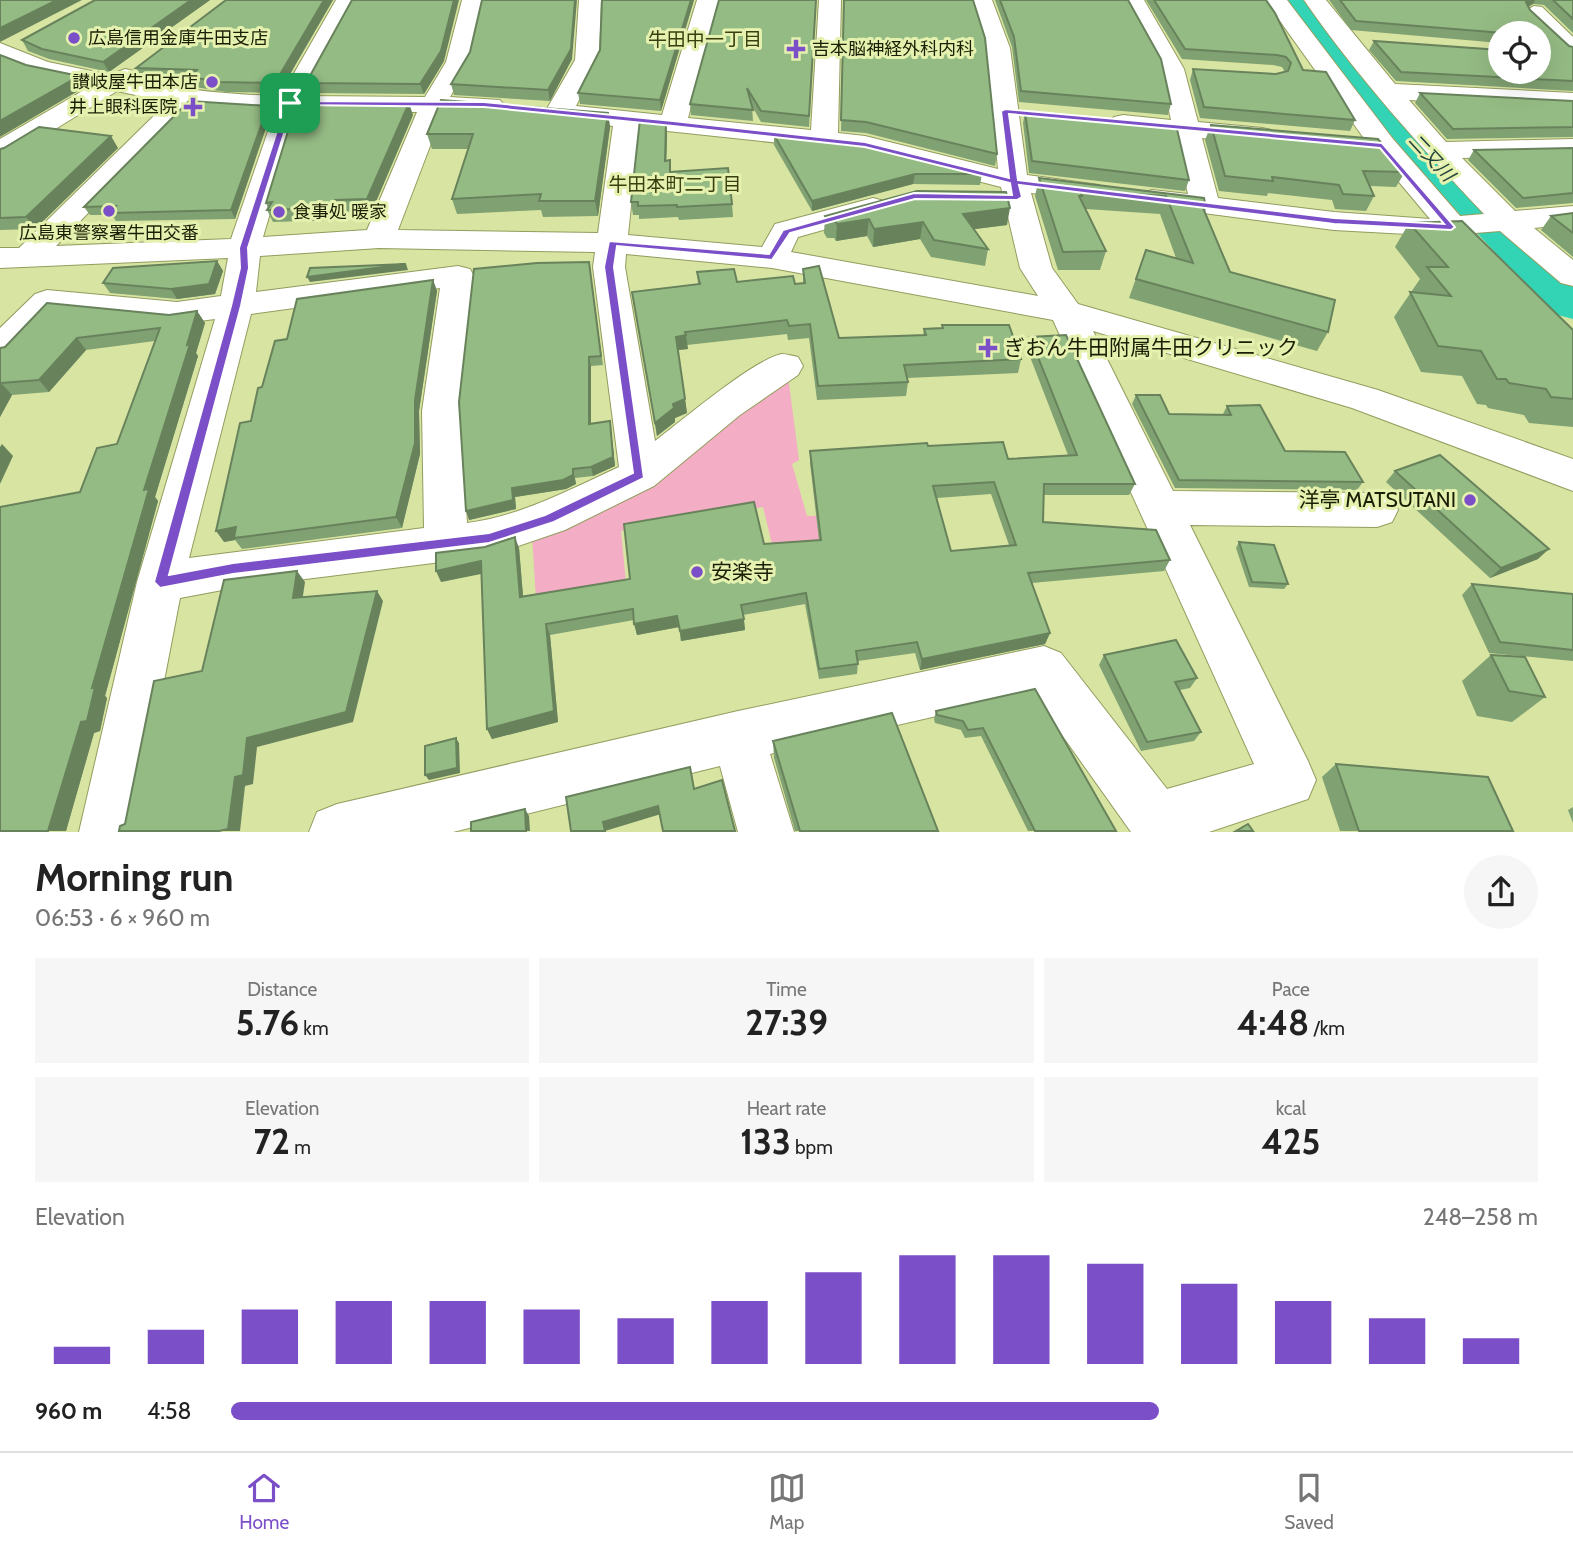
<!DOCTYPE html>
<meta charset="utf-8">
<style>
:root{--surface:#fff;--page:#f6f6f6;--text:#222;--muted:#767676;--line:#e0e0e0;--accent:#7b4fc8}
body{margin:0;font-family:Cabin,"Noto Sans JP",sans-serif;background:var(--page);color:var(--text);height:100vh;display:flex;flex-direction:column;font-size:26px;white-space:nowrap}
*{box-sizing:border-box;margin:0}
p{font-size:23px;color:var(--muted)}
.icon{flex:none;width:38px;height:38px;fill:none;stroke:currentColor;stroke-width:2;stroke-linecap:round;stroke-linejoin:round}
.map{position:relative;height:832px;overflow:hidden}
.sheet{display:flex;flex-direction:column;background:var(--surface);flex:1}
.sheet>*{flex:none}
.tools{position:absolute;left:1488px;top:21px;display:grid;gap:14px}
.tools a{display:grid;place-items:center;width:63px;height:63px;border-radius:50%;background:var(--surface);box-shadow:0 7px 28px #0002;font-size:35px}
.pin{position:absolute;display:grid;place-items:center;width:60px;height:60px;color:#fff;margin:-30px;border-radius:14px;box-shadow:0 4px 10px #0006}
.round{display:grid;place-items:center;flex:none;width:74px;height:74px;border-radius:37px;background:var(--page)}
.summary{display:flex;align-items:center;justify-content:space-between;height:119px;padding:0 35px}
h1{font-size:38px;font-weight:800;line-height:52px}
.stats{display:grid;grid-template-columns:repeat(3,1fr);gap:10px;height:119px;padding:7px 35px}
.stats div{display:grid;align-content:center;border-radius:0px;background:var(--page);text-align:center}
.stats b{font-size:35px;font-weight:800}
.stats small{font-size:19px;font-weight:400}
.stats p{font-size:19px}
.chart{height:196px;padding:14px 35px}
.chart p{display:flex;justify-content:space-between}
.chart svg{width:100%;height:126px;margin-top:7px;stroke:var(--accent);stroke-width:6}
ul{padding:0 35px;list-style:none;font-size:23px}
li{display:grid;grid-template-columns:112px 84px 1fr;align-items:center;height:52px}
li i{height:18px;border-radius:9px;background:var(--accent)}
.tabs{display:flex;justify-content:space-around;align-items:center;height:98px;border-top:2px solid var(--line);background:var(--surface);font-size:19px;color:var(--muted)}
.tabs a{display:grid;justify-items:center;gap:4px}
.tabs .active{color:var(--accent)}
.map>svg:first-child{display:block}
</style>
<div class="map">
<svg width="1573" height="832" viewBox="0 0 1573 832">
<rect width="100%" height="100%" fill="#d8e4a2"/>
<!-- green -->
<path fill="#f3adc5" d="M788 376 799 460 792 464 807 516 876 514 806 604 787 606 763 507 621 531 626 583 536 599 532 535Z"/>
<g fill="none" stroke-linecap="round" stroke-linejoin="round">
<!-- river -->
<path fill="#33d4b6" fill-rule="evenodd" d="M1288 0H1322C1397 99 1482 189 1573 273V319L1554 314C1457 215 1367 114 1288 0Z"/>
<!-- minor casing -->
<g stroke="#929d5e" stroke-width="2">
<g id="minor">
<path d="M336 0H358L306 96 425 97 446 62 462 0H484L470 62 450 97 500 100 504 105 500 110 443 112 398 230 598 233 613 126 549 117 545 112 575 60 579 0H601L599 60 576 106 662 115 697 0H719L688 118 811 130 819 0H841L838 133 865 136 998 169 986 48 970 0H992L1010 48 1027 175 1099 185 1104 191 1099 197 1089 200 1031 193 1052 268 1078 304 1378 390 1573 459V491L1352 408 1093 331 1173 491 1377 493 1392 498 1398 510 1392 522 1377 527 1190 525 1308 761 1316 780 1308 799 1209 832H1131L1033 694 770 754 794 832H738L720 766 453 832H309L317 812 337 804 738 711 1044 646 1061 653 1167 789 1254 764 1053 320 772 268 626 254 625 267 655 441C680 422 754 359 782 354 787 354 792 356 798 357L803 366 798 375 740 415 654 486 565 530 489 556 233 588 180 598 135 832H79L137 582 215 319 177 324 55 312 13 357 0 361V328L35 294 47 290 177 302 221 296 228 258 0 268V248H19L168 102 117 91 10 157 0 159V139L91 86 33 73 0 59V43L48 62 110 75 125 69 134 71 137 76 134 80C184 90 231 95 281 96ZM192 106 275 111 231 239 56 246ZM300 111 417 112 367 230 263 237ZM639 128 864 152 1001 187 1020 268 1038 296 791 252 798 237 884 213 888 207 884 201 873 198 775 224 762 247 628 235ZM379 248 595 252 593 267 619 467C569 490 521 516 467 523L460 411 474 276 470 269 458 266 256 292 260 256ZM440 288 422 411 424 528 189 558 251 314Z"/>
<path d="M1122 0H1144L1184 69 1198 122 1262 128 1271 130 1275 136 1271 142 1262 144 1202 138 1218 198 1334 212 1430 219 1373 151 1265 0H1287L1393 139 1460 216 1484 214C1420 146 1357 77 1304 0H1326L1395 84 1573 93V109L1409 100 1446 142 1573 139V155L1462 158 1515 211 1573 206V224L1534 228 1573 260V286L1561 283 1500 231 1475 233 1480 240 1475 247C1460 250 1454 248 1444 236L1334 230 1142 205 1137 199 1142 193 1152 190 1188 194 1175 136 1114 129 1110 123 1114 117 1123 115 1171 120 1160 69Z"/>
<path d="M1534 6 1542 7 1573 37V56L1565 54 1526 17 1523 12Z"/>
</g>
</g>
<!-- minor -->
<use href="#minor" fill="#fff" fill-rule="evenodd"/>
</g>
<!-- wall -->
<g fill="#80a172" fill-rule="evenodd">
<path d="M95 0H210L109 72 49 59 28 51 22 40Z"/>
<path d="M333 0 279 93 226 92 195 87 191 80 141 78 136 68Z"/>
<path d="M694 0 661 111 580 104 578 93 600 50Z"/>
<path d="M816 0 809 127 761 122 752 106 753 121 691 115 690 104Z"/>
<path d="M844 0 997 154 995 166 866 133 841 131Z"/>
<path d="M995 0H1128L1171 104 1168 115 1019 102 1012 47Z"/>
<path d="M1146 0H1266L1303 70 1355 120 1350 131 1200 118 1190 80 1193 69 1276 74 1285 72 1282 67 1273 65 1182 59Z"/>
<path d="M1329 0H1573V33L1544 5 1533 4 1528 7 1530 10 1569 46 1573 47V91L1396 81 1369 50 1374 41 1500 72 1538 33H1500V43L1351 30Z"/>
<path d="M470 52 572 59 550 101 454 95 451 84Z"/>
<path d="M444 61 424 94 310 93 306 83Z"/>
<path d="M1420 93 1573 101V137L1447 139 1415 103Z"/>
<path d="M268 106 271 113 235 219 116 221 112 215H90L84 207Z"/>
<path d="M1025 112 1189 180 1185 191 1029 173 1023 123Z"/>
<path d="M608 113 610 127 598 216 543 217 541 210 457 214 452 199 469 149H432L427 134Z"/>
<path d="M413 115 372 211 340 212 336 220 273 222 267 210 268 208 266 203Z"/>
<path d="M1211 125 1405 172 1396 187 1370 186 1374 196 1366 211 1335 209 1332 200 1268 193 1267 196 1219 191 1205 140Z"/>
<path d="M667 134 666 161 670 160 671 171 732 204 733 217 679 220 678 217 639 219V215H633L631 202Z"/>
<path d="M774 135 982 174 980 185 913 184 812 211 774 145Z"/>
<path d="M118 148 35 229 0 230V149Z"/>
<path d="M1573 148V203L1516 208 1468 160 1474 150Z"/>
<path d="M1039 178 1204 198 1206 208 1205 212 1230 272 1328 332 1317 351 1129 298 1146 250 1176 258 1160 214 1086 209 1106 251 1100 270H1058L1035 196Z"/>
<path d="M1573 213V257L1541 230 1551 216Z"/>
<path d="M825 216 1007 225 974 229 988 249 985 266 931 257 920 239 873 247 867 236 836 241 834 238H827L824 233Z"/>
<path d="M1409 223 1573 330V427L1529 423 1524 415 1488 408 1486 405 1477 404 1462 376 1421 372 1394 317 1420 279 1395 247Z"/>
<path d="M217 261 223 271 215 294 177 299 110 293 103 283Z"/>
<path d="M589 262 603 365 591 366V424L610 421 615 466 593 476 575 478 576 484 566 489 515 497 516 509 469 520Z"/>
<path d="M803 269 839 338 923 336 924 329 942 328V325L1021 359 1018 373 907 378 908 382 906 396 817 400 809 338 788 340 787 334 687 345 688 349 678 350 687 413 675 418V422L657 436 632 292 698 284 697 272 737 282 795 284 803 283Z"/>
<path d="M433 280 437 291 419 411 420 454 402 528 242 549 235 540 224 542 251 421 262 387 287 339Z"/>
<path d="M197 311 205 323 196 353 198 356 155 497 158 501 105 696 107 698 100 731 94 733 66 831H0L80 492 117 444 155 341 86 350 49 392 12 395 0 417V348L169 315Z"/>
<path d="M1030 337 1135 484 1129 495H1044L1043 522 1170 560 1164 571 1032 583 1050 633 1045 644 920 670 915 653 858 661 857 674 819 679 805 604 743 615 745 630 681 641 679 627 637 635 634 620 550 635 558 722 492 739 487 729 481 573 441 582 519 548 523 596 630 579 764 544 819 540 810 463V451L928 446 1008 459 1068 455 1027 349ZM991 494 1009 545 951 551 937 498Z"/>
<path d="M1136 395 1169 414H1223L1227 406 1285 451 1363 482 1357 490 1175 488 1132 404Z"/>
<path d="M1395 471 1538 559 1490 578 1386 482Z"/>
<path d="M1239 542 1288 584 1284 589 1249 587 1236 548Z"/>
<path d="M1472 584 1573 594V661L1489 653 1462 595Z"/>
<path d="M1104 655 1197 678 1190 688 1180 690 1201 732 1194 741 1141 751 1099 665Z"/>
<path d="M1491 655 1545 697 1512 722 1477 716 1462 681Z"/>
<path d="M1035 689 1116 831H1028L981 736 965 738 961 730 935 723 934 719 936 711Z"/>
<path d="M773 741 938 831H795L774 758Z"/>
<path d="M1336 764 1513 831H1340L1322 777Z"/>
<path d="M1573 807V823L1568 810Z"/>
</g>
<!-- shaded-wall -->
<g fill="#68835c">
<path d="M57 0H82L0 42V28Z"/>
<path d="M191 0H210L109 72 103 62Z"/>
<path d="M324 0H333L279 93 275 83Z"/>
<path d="M454 0H459L444 61 424 94 420 84Z"/>
<path d="M575 0H577L572 59 550 101 548 90Z"/>
<path d="M691 0H694L661 111 660 100Z"/>
<path d="M1529 0H1535L1533 4 1520 11 1526 2Z"/>
<path d="M79 76 85 87 0 137V121Z"/>
<path d="M409 103 413 115 372 211 367 199Z"/>
<path d="M268 106 271 113 235 219 231 210Z"/>
<path d="M608 113 610 127 598 216 595 201Z"/>
<path d="M666 122 667 134 666 173 665 161Z"/>
<path d="M111 136 118 148 35 229 26 217Z"/>
<path d="M915 174 913 184 812 211V201Z"/>
<path d="M335 200 340 212 336 220 331 208Z"/>
<path d="M1010 208 1007 225 960 231 963 214Z"/>
<path d="M869 219 867 236 836 241 837 224Z"/>
<path d="M923 222 920 239 873 247 874 229Z"/>
<path d="M217 261 223 271 215 294 177 299 171 289Z"/>
<path d="M406 264 408 270 310 282 307 277Z"/>
<path d="M433 280 437 291 419 411 420 454 402 528 396 517Z"/>
<path d="M197 311 205 323 196 353 198 356 155 497 158 501 105 696 107 698 100 731 94 733 66 831H48L81 722 144 490Z"/>
<path d="M686 335 688 349 678 350 676 337Z"/>
<path d="M77 338 86 350 49 392 39 380Z"/>
<path d="M589 357 591 366V434L589 424Z"/>
<path d="M1 383 12 395 0 417V384Z"/>
<path d="M685 399 687 413 675 418V422L657 436 655 423 673 404Z"/>
<path d="M610 421 615 466 593 476 591 467Z"/>
<path d="M2 444 13 456 0 484V447Z"/>
<path d="M573 469 576 484 566 489 515 497 516 509 469 520 466 511 512 488Z"/>
<path d="M236 527 234 538 235 540 224 542 216 531Z"/>
<path d="M515 537 519 548 524 608 520 597Z"/>
<path d="M1549 549 1538 559 1490 578 1501 568Z"/>
<path d="M481 561 486 573 441 582 436 571Z"/>
<path d="M297 571 305 582 301 609 293 598Z"/>
<path d="M377 591 383 601 353 722 257 747 253 784 245 786 240 831H219L247 738Z"/>
<path d="M677 616 679 627 637 635 634 624Z"/>
<path d="M744 619 745 630 681 641 680 631Z"/>
<path d="M546 624 550 635 558 722 492 739 487 729Z"/>
<path d="M1050 633 1045 644 920 670 922 659Z"/>
<path d="M456 738 459 743 460 773 429 780 425 775Z"/>
<path d="M658 806 661 814 605 831 603 822Z"/>
<path d="M525 809 529 816 530 831H526Z"/>
</g>
<!-- building -->
<g fill="#95bb84" stroke="#68835c" stroke-width="2" fill-rule="evenodd">
<path d="M0 0H57L0 28Z"/>
<path d="M95 0H191L103 62 42 49 22 40Z"/>
<path d="M226 0H324L275 83 221 82 190 77 197 70 136 68Z"/>
<path d="M352 0H454L441 51 420 84 306 83Z"/>
<path d="M482 0H575L571 49 548 90 451 84 470 52Z"/>
<path d="M602 0H691L660 100 578 93 600 50Z"/>
<path d="M719 0H816L809 116 761 111 747 88 753 110 690 104Z"/>
<path d="M844 0H973L985 38 997 154 866 122 841 120Z"/>
<path d="M1000 0H1128L1161 59 1171 104 1021 91 1014 37Z"/>
<path d="M1154 0H1266L1275 13 1303 70 1326 72 1355 120 1204 107 1193 69 1276 74 1288 71 1291 63 1286 57 1277 55 1185 49Z"/>
<path d="M1340 0H1529L1526 2 1530 10 1569 46 1573 47V81L1401 72 1374 41 1500 50V72H1538V33H1503L1356 21Z"/>
<path d="M1553 0H1573V19Z"/>
<path d="M0 55 26 65 79 76 0 121Z"/>
<path d="M1420 93 1573 101V127L1453 129Z"/>
<path d="M441 100 608 113 595 201H539L541 194 452 199 473 134H427Z"/>
<path d="M189 101 268 106 231 210 111 213 116 206 84 207Z"/>
<path d="M297 102 409 103 367 199 335 200 331 208 267 210 272 202 266 203Z"/>
<path d="M1025 112 1176 125 1189 180 1032 161Z"/>
<path d="M640 119 666 122 665 161 670 160V172L728 168 732 204 677 207V205L638 206V202H631Z"/>
<path d="M1211 125 1378 139 1405 172 1363 171 1374 196 1343 194 1339 185 1272 177 1273 181 1225 176Z"/>
<path d="M39 127 111 136 26 217 0 218V149L4 148Z"/>
<path d="M774 135 864 144 982 174H915L812 201Z"/>
<path d="M1573 148V193L1523 198 1474 150Z"/>
<path d="M1039 178 1204 198 1206 208H1203L1230 272 1335 300 1328 332 1136 279 1146 250 1193 263 1166 196 1080 191 1082 196H1079L1106 251 1063 252Z"/>
<path d="M917 191 1006 192 1010 208 963 214 988 249 934 240 923 222 874 229 869 219 837 224 835 221H828L825 216Z"/>
<path d="M1573 213V233L1551 216Z"/>
<path d="M1462 221 1573 330V399L1551 397 1546 389 1509 383 1506 379H1497L1481 351 1438 346 1410 292 1451 296 1427 267H1448L1409 223Z"/>
<path d="M217 261 209 284 171 289 103 283 113 268Z"/>
<path d="M589 262 601 356 589 357V424L610 421 613 457 591 467 573 469V475L563 480 512 488 513 500 466 511 459 402 474 269 537 263Z"/>
<path d="M406 264 307 277 310 268Z"/>
<path d="M819 266 839 338 926 335 924 329 943 328 942 325H1009L1021 359 904 365 908 382 818 386 810 324 789 326 787 320 685 332 686 335 676 337 685 399 673 404 674 408 655 423 632 292 700 284 697 272 734 269 737 282 793 276 795 284 805 283 803 269Z"/>
<path d="M433 280 415 400V443L396 517 234 538 236 527 216 531 240 423 251 421 258 388 262 387 275 341 287 339 297 299Z"/>
<path d="M47 303 169 315 197 311 187 345 190 344 144 490 149 489 92 688 95 687 87 721 81 722 48 831H0V507L80 492 97 448 117 444 160 328 77 338 39 380 1 383 0 384V348L5 347Z"/>
<path d="M1066 335 1135 484H1044L1043 522 1156 530 1170 560 1028 573 1050 633 922 659 917 642 856 651 858 664 819 669 806 593 741 605 744 619 680 631 677 616 634 624 633 609 546 624 554 711 487 729 481 561 436 571V553L485 547 515 537 520 597 630 579 624 524 754 502 764 544 821 540 810 451 927 443 928 446 1003 442 1008 459 1077 455 1030 337ZM994 482 1016 545 951 551 933 486Z"/>
<path d="M1136 395H1160L1169 414 1231 415 1227 406 1260 405 1285 451 1345 452 1363 482 1179 480Z"/>
<path d="M1440 455 1549 549 1501 568 1395 471Z"/>
<path d="M1239 542 1274 545 1288 584 1252 582Z"/>
<path d="M297 571 293 598 377 591 346 712 247 738 243 775 235 777 228 829 219 831H119L120 826 125 824 154 681 202 671 224 580Z"/>
<path d="M1472 584 1573 594V650L1500 642Z"/>
<path d="M1176 640 1197 678 1175 682 1201 732 1147 742 1104 655Z"/>
<path d="M1491 655 1525 657 1545 697 1509 691Z"/>
<path d="M1035 689 1116 831H1035L983 728 968 730 963 721 937 715 936 711Z"/>
<path d="M892 713 938 831H800L773 741Z"/>
<path d="M456 738 457 768 425 775V746Z"/>
<path d="M1336 764 1488 777 1513 831H1359Z"/>
<path d="M690 767 694 789 722 780 735 831H663L658 806 603 822 605 831H571L566 797Z"/>
<path d="M525 809 526 831H471V822Z"/>
<path d="M1248 824 1253 831H1236Z"/>
</g>
<!-- route -->
<path fill="#7b4fc8" stroke="#fff" stroke-width="2" fill-rule="evenodd" d="M290 101 484 102 673 121 865 142 1009 178 1001 111 1005 109 1382 143 1455 227 1451 230 1334 224 1019 185 1022 197 1017 200 915 199 790 233 772 260 617 246 614 267 644 478 554 522 489 543 233 574 160 588 154 582 231 306 240 268 239 248 286 103ZM293 105 484 107 673 126 865 147 1010 183 1012 195 914 193 783 230 769 254 609 241 604 267 633 473 545 515 489 533 233 563 169 575 241 306 249 268 248 248ZM1009 114 1380 148 1444 224 1334 218 1018 180Z"/>
<!-- markers -->
<g fill="#7b4fc8" stroke="#e5f1af" stroke-width="2.5">
<circle cx="74" cy="38" r="7"/>
<path d="M792.5 38.5h7v7h7v7h-7v7h-7v-7h-7v-7h7z"/>
<circle cx="212" cy="82" r="7"/>
<path d="M189.5 96.5h7v7h7v7h-7v7h-7v-7h-7v-7h7z"/>
<circle cx="109" cy="211" r="7"/>
<circle cx="279" cy="212" r="7"/>
<path d="M984.5 337.5h7v7h7v7h-7v7h-7v-7h-7v-7h7z"/>
<circle cx="1470" cy="500" r="7"/>
<circle cx="697" cy="572" r="7"/>
</g>
<g text-anchor="middle" stroke-width="6" stroke-linejoin="round" paint-order="stroke">
<!-- far-poi labels -->
<g font-size="18" fill="#1a1e04" stroke="#e5f1af" text-anchor="start">
<text x="88" y="44">広島信用金庫牛田支店</text>
<text x="812" y="55">吉本脳神経外科内科</text>
<text x="198" y="88" text-anchor="end">讃岐屋牛田本店</text>
<text x="177" y="113" text-anchor="end">井上眼科医院</text>
<text x="293" y="218">食事処 暖家</text>
<text x="109" y="239" text-anchor="middle">広島東警察署牛田交番</text>
</g>
<!-- far-neighbourhood labels -->
<g font-size="19" fill="#393f0f" stroke="#e5f1af">
<text x="705" y="46">牛田中一丁目</text>
<text x="675" y="191">牛田本町二丁目</text>
</g>
<!-- far-water labels -->
<g font-size="19" font-style="italic" fill="#22423a" stroke="#e5f1af">
<text transform="translate(1432 157) rotate(47)" y="7">二又川</text>
</g>
<!-- poi labels -->
<g font-size="21" fill="#1a1e04" stroke="#e5f1af" text-anchor="start">
<text x="1004" y="355">ぎおん牛田附属牛田クリニック</text>
<text x="1456" y="507" text-anchor="end">洋亭 MATSUTANI</text>
<text x="711" y="579">安楽寺</text>
</g>
</g>
</svg>
<div class="tools">
<a><svg class="icon" aria-label="locate" viewBox="0 0 24 24"><circle cx="12" cy="12" r="6"/><path d="M12 2v4M12 18v4M2 12h4M18 12h4"/></svg></a>
</div>
<div class="pin" style="left:290px;top:103px;background:#1e9e55"><svg class="icon" aria-label="arrive" viewBox="0 0 24 24"><path d="M6 21V4h12l-3 4 3 4H6"/></svg></div>
</div>
<section class="sheet">
<div class="summary"><div><h1>Morning run</h1><p>06:53 · 6 × 960 m</p></div><a class="round"><svg class="icon" aria-label="share" viewBox="0 0 24 24"><path d="M12 15V3M7 8l5-5 5 5M5 13v7h14v-7"/></svg></a></div>
<div class="stats">
<div><p>Distance</p><b>5.76<small> km</small></b></div>
<div><p>Time</p><b>27:39</b></div>
<div><p>Pace</p><b>4:48<small> /km</small></b></div>
</div>
<div class="stats">
<div><p>Elevation</p><b>72<small> m</small></b></div>
<div><p>Heart rate</p><b>133<small> bpm</small></b></div>
<div><p>kcal</p><b>425</b></div>
</div>
<div class="chart"><p><span>Elevation</span>248–258 m</p>
<svg viewBox="0 0 160 44" preserveAspectRatio="none"><path d="M5 44V38M15 44V32M25 44V25M35 44V22M45 44V22M55 44V25M65 44V28M75 44V22M85 44V12M95 44V6M105 44V6M115 44V9M125 44V16M135 44V22M145 44V28M155 44V35"/></svg>
</div>
<ul>
<li><b>960 m</b>4:58<i style="width:71%"></i></li>
</ul>
</section>
<nav class="tabs">
<a class="active"><svg class="icon" aria-label="home" viewBox="0 0 24 24"><path d="M3 11l9-7 9 7M6 9v11h12V9"/></svg>Home</a>
<a><svg class="icon" aria-label="map" viewBox="0 0 24 24"><path d="M3 6l6-2 6 2 6-2v14l-6 2-6-2-6 2zM9 4v14M15 6v14"/></svg>Map</a>
<a><svg class="icon" aria-label="saved" viewBox="0 0 24 24"><path d="M7 4h10v16l-5-4-5 4z"/></svg>Saved</a>
</nav>
